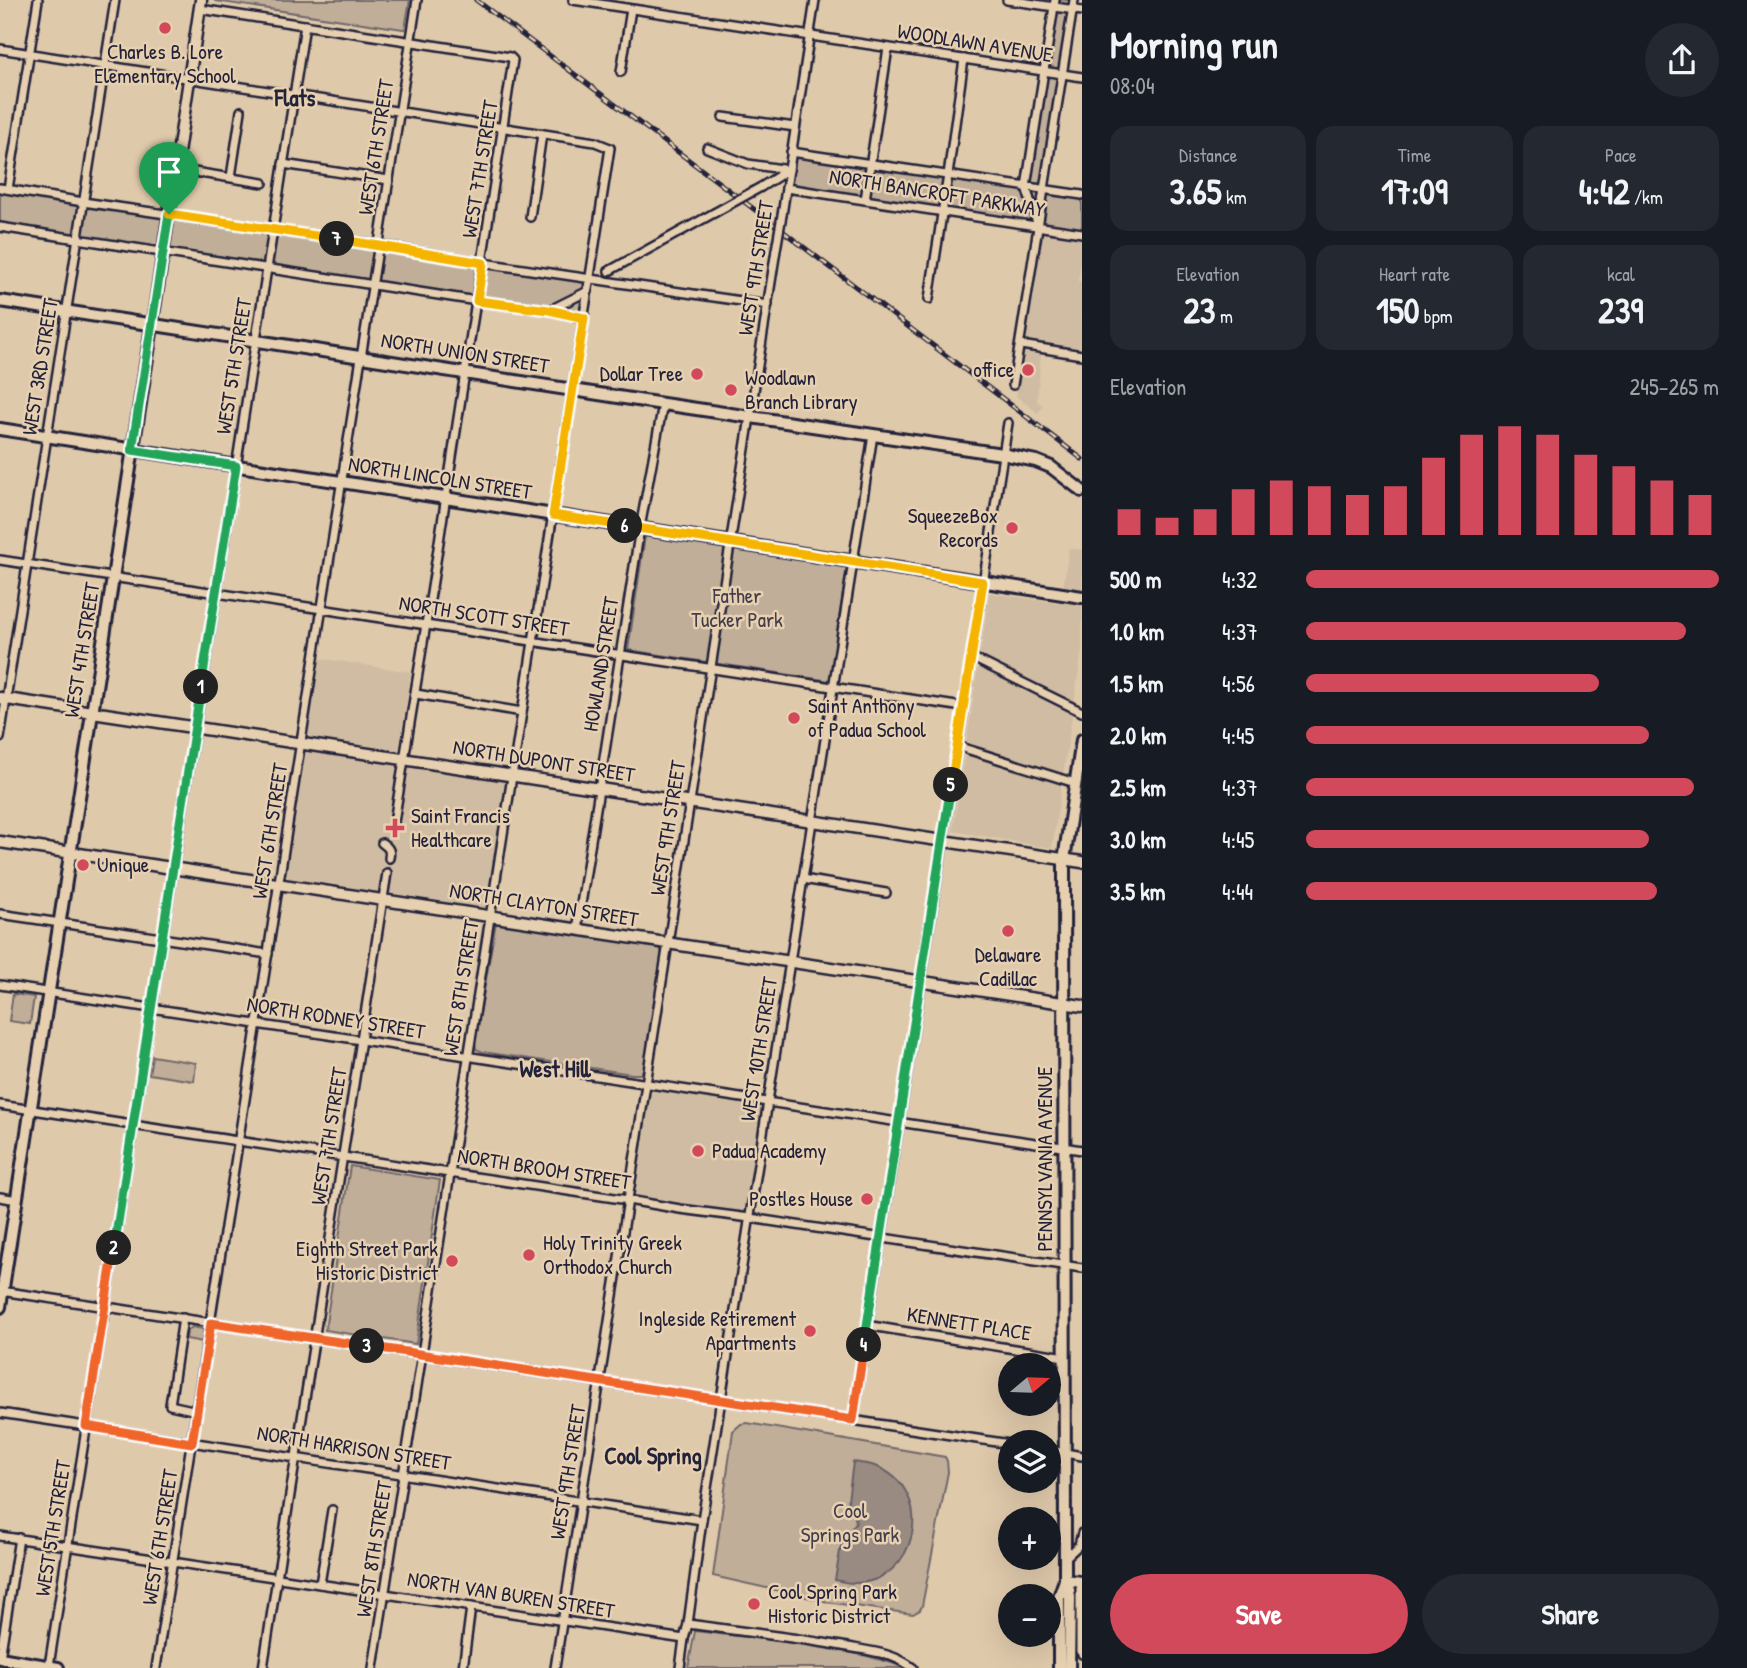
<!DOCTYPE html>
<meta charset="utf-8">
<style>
:root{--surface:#171b24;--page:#242831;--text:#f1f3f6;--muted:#9ea1a6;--accent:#d1495b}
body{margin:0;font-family:"Patrick Hand",sans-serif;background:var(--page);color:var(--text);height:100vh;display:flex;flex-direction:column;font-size:26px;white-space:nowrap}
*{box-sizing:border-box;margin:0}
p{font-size:23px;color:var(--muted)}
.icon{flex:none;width:38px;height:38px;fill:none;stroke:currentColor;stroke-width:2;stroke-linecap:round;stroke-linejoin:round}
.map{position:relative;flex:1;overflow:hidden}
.panel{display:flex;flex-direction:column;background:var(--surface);width:665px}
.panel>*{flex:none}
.needle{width:46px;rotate:71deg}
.fabs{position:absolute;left:998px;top:1353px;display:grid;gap:14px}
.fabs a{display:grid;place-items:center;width:63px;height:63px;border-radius:50%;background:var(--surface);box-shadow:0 7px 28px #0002;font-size:35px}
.pin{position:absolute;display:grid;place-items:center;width:60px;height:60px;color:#fff;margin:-72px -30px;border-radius:50% 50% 50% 0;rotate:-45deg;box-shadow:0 0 7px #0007}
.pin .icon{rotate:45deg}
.km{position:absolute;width:35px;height:35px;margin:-18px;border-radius:50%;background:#222;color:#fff;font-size:19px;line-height:35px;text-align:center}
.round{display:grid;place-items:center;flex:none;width:74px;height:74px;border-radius:37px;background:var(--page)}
.summary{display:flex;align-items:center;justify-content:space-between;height:119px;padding:0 28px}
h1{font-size:38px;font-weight:700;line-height:52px}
.figures{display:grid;grid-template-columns:repeat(3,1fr);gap:10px;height:119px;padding:7px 28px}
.figures div{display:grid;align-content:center;border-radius:18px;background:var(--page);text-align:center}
.figures b{font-size:35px;font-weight:700}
.figures small{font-size:19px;font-weight:400}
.figures p{font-size:19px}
.chart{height:196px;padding:14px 28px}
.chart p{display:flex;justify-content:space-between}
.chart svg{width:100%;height:126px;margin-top:7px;stroke:var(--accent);stroke-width:6}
.button{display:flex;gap:14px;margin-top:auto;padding:14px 28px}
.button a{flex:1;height:80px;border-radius:42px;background:var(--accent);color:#fff;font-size:28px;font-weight:700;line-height:80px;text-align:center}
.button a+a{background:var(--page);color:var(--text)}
ul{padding:0 28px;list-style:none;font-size:23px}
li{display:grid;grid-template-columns:112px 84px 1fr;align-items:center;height:52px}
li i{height:18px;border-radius:9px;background:var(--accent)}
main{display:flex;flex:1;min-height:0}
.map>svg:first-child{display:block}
</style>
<main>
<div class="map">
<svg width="1082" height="1668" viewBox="0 0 1082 1668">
<rect width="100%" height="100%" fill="#dfc9ab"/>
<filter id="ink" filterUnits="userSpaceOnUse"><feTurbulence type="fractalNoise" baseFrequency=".0143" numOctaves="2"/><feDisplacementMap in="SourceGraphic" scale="14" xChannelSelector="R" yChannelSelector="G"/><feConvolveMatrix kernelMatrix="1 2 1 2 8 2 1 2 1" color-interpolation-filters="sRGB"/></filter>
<g filter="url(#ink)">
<!-- built -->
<g fill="#d0bca2">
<path d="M1043 233 1082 239V256L1078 281 1082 282V348L1042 343 1037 401 1043 406 1038 413 1016 396Z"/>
<path d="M1069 548 1082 550V650L1052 848 953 831 989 593 1061 603Z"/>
<path d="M318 658 411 672 397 763 506 780 487 908 285 877Z"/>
<path d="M646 1083 768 1102 750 1218 628 1200Z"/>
</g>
<!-- green -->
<g fill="#c0ae99" stroke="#71686a" stroke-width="2">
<path d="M215 0H410L405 29H403L215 1Z"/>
<path d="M1055 0H1074L1045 189 1082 195V233L786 188 791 152 1026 187Z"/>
<path d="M0 188 590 279 584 318 0 227Z"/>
<path d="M645 536 847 566 830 681 628 650Z"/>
<path d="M496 922 656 947 661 949 662 958 644 1067 641 1074H632L483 1052 476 1049 475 1042Z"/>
<path d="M13 994 34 997 30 1024 9 1021Z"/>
<path d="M152 1056 196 1063 194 1081 149 1074Z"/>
<path d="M350 1166 440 1180 416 1344 325 1330Z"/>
<path d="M192 1327 203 1329V1342L186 1339 187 1331Z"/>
<path d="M747 1423 945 1457 947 1461 948 1472 922 1606 920 1610 913 1614 833 1603 713 1576 733 1431 741 1424Z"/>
<path d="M695 1631C765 1640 840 1644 906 1668H688Z"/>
</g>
<!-- water -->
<path fill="#998b82" stroke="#696166" stroke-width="2" d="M853 1462C860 1463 868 1464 875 1466 939 1490 917 1586 852 1583 846 1583 841 1581 835 1580L843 1534 850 1531 856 1522 854 1514 847 1508Z"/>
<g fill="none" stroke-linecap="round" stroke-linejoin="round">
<!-- street casing -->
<g stroke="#22223b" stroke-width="12">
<g id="street">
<path d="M573 0 1082 77"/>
<path d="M1007 0 1082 11"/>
<path d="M200 9 510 57 513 60 433 581 394 822"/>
<path d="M0 49 595 142 610 148 373 1668"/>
<path d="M621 72 631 9"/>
<path d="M723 117 795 127"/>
<path d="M707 148 748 164 789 170"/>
<path d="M791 152 1082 195"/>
<path d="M283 164 389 180"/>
<path d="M175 169 263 183"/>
<path d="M231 177 241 111"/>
<path d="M761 187 788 170"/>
<path d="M0 188 83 202 379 245 483 263 768 305"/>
<path d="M786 188 1082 233"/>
<path d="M8 189 38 0"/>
<path d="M865 200 888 48"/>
<path d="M782 215 815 0"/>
<path d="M530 217 542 134"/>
<path d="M1037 223 1026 187 1055 0"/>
<path d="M0 227 477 301 549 310 584 318"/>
<path d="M609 271 714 213"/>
<path d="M929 299 948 175 964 59"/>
<path d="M550 310 588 291"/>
<path d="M1021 345 1082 355"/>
<path d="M1013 385 1074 0"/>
<path d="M0 560 963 707"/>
<path d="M971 657 1082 712"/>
<path d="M416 694 522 712"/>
<path d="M0 738 115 0"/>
<path d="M957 746 1075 783"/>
<path d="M382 843C388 847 391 850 389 858"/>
<path d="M803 879 886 893"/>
<path d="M0 914 268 954"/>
<path d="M577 930 640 528 663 404"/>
<path d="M0 985 1082 1150"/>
<path d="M0 1105 628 1200 680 1209 750 1218 1082 1268"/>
<path d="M0 1197 17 1200"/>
<path d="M1 1291 1010 1444"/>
<path d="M183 1318 170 1405 197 1411"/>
<path d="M867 1325C933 1337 999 1346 1065 1357"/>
<path d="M0 1413 702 1520"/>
<path d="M853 1420 1008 423"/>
<path d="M1048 1450 1082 1456"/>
<path d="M0 1536 684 1639"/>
<path d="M1065 1558 1079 1545 1082 1533"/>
<path d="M320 1584 332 1510"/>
<path d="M1082 1589H1080V1651L1082 1654"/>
<path d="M688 1624C739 1631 791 1637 842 1646 868 1651 892 1652 913 1668"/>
<path d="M0 1658 19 1538"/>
<path d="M49 1666 305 25"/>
<path d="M156 1668 417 0"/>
<path d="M263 1668 387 873"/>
<path d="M463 1668 471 1607"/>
<path d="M555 1668 776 250"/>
<path d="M680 1668 684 1639 688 1624 702 1520 873 435"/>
</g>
</g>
<!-- secondary casing -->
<g stroke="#22223b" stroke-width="15">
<g id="secondary">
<path d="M152 326 201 0"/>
<path d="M0 698 1082 862"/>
<path d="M0 842 1082 1006"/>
<path d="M1065 1580 1082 1582"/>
</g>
</g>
<!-- primary casing -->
<g stroke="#22223b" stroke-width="16">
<g id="primary">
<path d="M0 301 663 404 1002 454 1036 461 1051 467 1082 491"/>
<path d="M0 429 1082 597"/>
<path d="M0 1307 152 326"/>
<path d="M0 1658 58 1668"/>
<path d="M1059 1668V1597L1065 1580"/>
<path d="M1069 1668 1070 1597 1069 1590 1065 1580 1064 860 1082 740"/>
</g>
</g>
<!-- street -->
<use href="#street" stroke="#e7d0b0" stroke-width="7"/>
<!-- secondary -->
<use href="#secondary" stroke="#e7d0b0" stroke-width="10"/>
<!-- primary -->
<use href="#primary" stroke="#e7d0b0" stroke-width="10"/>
<!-- rail casing -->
<g stroke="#22223b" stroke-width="5">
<path id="rail" d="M476 0 734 194 1082 459"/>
</g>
<!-- rail -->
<use href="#rail" stroke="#e7d0b0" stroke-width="2.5" stroke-dasharray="8" stroke-linecap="butt"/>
<!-- street-bridge casing -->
<g stroke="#22223b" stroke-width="12" stroke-linecap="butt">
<g id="street-bridge">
<path d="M714 213 761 187"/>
<path d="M776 250 782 215"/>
</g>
</g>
<!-- street-bridge -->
<use href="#street-bridge" stroke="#e7d0b0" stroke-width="7"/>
</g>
</g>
<g fill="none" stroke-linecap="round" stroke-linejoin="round" filter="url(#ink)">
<!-- split-1 casing -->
<g stroke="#fff" stroke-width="14">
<path id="split-1" d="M169 214 132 450 236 466 201 687"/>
</g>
<!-- split-2 casing -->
<g stroke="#fff" stroke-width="14">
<path id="split-2" d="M114 1248 201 687"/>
</g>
<!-- split-3 casing -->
<g stroke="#fff" stroke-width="14">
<path id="split-3" d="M114 1248 86 1426 192 1443 211 1323 367 1346"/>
</g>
<!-- split-4 casing -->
<g stroke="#fff" stroke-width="14">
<path id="split-4" d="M367 1346 853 1420 864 1345"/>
</g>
<!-- split-5 casing -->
<g stroke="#fff" stroke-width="14">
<path id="split-5" d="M864 1345 951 785"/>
</g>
<!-- split-6 casing -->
<g stroke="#fff" stroke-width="14">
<path id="split-6" d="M625 526 983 582 951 785"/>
</g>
<!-- split-7 casing -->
<g stroke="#fff" stroke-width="14">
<path id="split-7" d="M337 239 483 263 477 301 549 310 584 318 553 515 625 526"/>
</g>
<!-- split-8 casing -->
<g stroke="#fff" stroke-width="14">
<path id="split-8" d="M169 214 337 239"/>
</g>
<!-- split-1 -->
<use href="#split-1" stroke="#22a559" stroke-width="9"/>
<!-- split-2 -->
<use href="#split-2" stroke="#22a559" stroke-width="9"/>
<!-- split-3 -->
<use href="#split-3" stroke="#f0652b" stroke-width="9"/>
<!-- split-4 -->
<use href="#split-4" stroke="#f0652b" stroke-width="9"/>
<!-- split-5 -->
<use href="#split-5" stroke="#22a559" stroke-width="9"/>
<!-- split-6 -->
<use href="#split-6" stroke="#f5b400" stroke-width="9"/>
<!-- split-7 -->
<use href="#split-7" stroke="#f5b400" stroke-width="9"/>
<!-- split-8 -->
<use href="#split-8" stroke="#f5b400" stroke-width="9"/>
</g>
<!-- markers -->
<g fill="#d1495b" stroke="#e7d0b0" stroke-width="2.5">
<circle cx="165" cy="28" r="7"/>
<circle cx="1028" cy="370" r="7"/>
<circle cx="697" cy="374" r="7"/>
<circle cx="731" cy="390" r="7"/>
<circle cx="1012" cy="528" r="7"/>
<circle cx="794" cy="718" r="7"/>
<path d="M391.5 817.5h7v7h7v7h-7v7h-7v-7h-7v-7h7z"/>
<circle cx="83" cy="865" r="7"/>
<circle cx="1008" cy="931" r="7"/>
<circle cx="698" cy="1151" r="7"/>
<circle cx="867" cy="1199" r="7"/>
<circle cx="529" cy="1255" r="7"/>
<circle cx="452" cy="1261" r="7"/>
<circle cx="810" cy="1331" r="7"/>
<circle cx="754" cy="1604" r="7"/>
</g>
<g text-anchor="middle" stroke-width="5" stroke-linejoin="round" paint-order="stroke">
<!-- street labels -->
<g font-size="21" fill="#22223b" stroke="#e7d0b0">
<text transform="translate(975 43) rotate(9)" y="7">WOODLAWN AVENUE</text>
<text transform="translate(376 147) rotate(-81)" y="7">WEST 6TH STREET</text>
<text transform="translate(480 169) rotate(-81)" y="7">WEST 7TH STREET</text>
<text transform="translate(937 193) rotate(9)" y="7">NORTH BANCROFT PARKWAY</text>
<text transform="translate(756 268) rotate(-81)" y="7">WEST 9TH STREET</text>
<text transform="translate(465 353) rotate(9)" y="7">NORTH UNION STREET</text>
<text transform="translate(234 366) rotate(-81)" y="7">WEST 5TH STREET</text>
<text transform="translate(40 367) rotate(-81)" y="7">WEST 3RD STREET</text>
<text transform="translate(440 478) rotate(9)" y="7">NORTH LINCOLN STREET</text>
<text transform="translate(484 616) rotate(9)" y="7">NORTH SCOTT STREET</text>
<text transform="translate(82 650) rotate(-81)" y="7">WEST 4TH STREET</text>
<text transform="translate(601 664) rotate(-81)" y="7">HOWLAND STREET</text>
<text transform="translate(544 761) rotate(9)" y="7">NORTH DUPONT STREET</text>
<text transform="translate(668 828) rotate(-81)" y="7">WEST 9TH STREET</text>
<text transform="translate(270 831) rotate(-81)" y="7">WEST 6TH STREET</text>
<text transform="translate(544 905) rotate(9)" y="7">NORTH CLAYTON STREET</text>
<text transform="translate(461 988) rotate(-81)" y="7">WEST 8TH STREET</text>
<text transform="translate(336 1018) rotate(9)" y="7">NORTH RODNEY STREET</text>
<text transform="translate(759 1049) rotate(-81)" y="7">WEST 10TH STREET</text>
<text transform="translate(329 1136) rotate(-81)" y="7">WEST 7TH STREET</text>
<text transform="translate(1045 1159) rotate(-90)" y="7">PENNSYLVANIA AVENUE</text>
<text transform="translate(544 1169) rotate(9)" y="7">NORTH BROOM STREET</text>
<text transform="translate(969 1324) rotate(9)" y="7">KENNETT PLACE</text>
<text transform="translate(354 1448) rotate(9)" y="7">NORTH HARRISON STREET</text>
<text transform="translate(568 1472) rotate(-81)" y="7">WEST 9TH STREET</text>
<text transform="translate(53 1528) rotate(-81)" y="7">WEST 5TH STREET</text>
<text transform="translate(160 1537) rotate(-81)" y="7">WEST 6TH STREET</text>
<text transform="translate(374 1549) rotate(-81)" y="7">WEST 8TH STREET</text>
<text transform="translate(511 1595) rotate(9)" y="7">NORTH VAN BUREN STREET</text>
</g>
<!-- poi labels -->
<g font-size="21" fill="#22223b" stroke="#e7d0b0" text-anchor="start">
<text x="165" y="59" text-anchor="middle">Charles B. Lore<tspan x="165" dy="24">Elementary School</tspan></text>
<text x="1014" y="377" text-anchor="end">office</text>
<text x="683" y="381" text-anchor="end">Dollar Tree</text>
<text x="745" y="385">Woodlawn<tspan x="745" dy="24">Branch Library</tspan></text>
<text x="998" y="523" text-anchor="end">SqueezeBox<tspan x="998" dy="24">Records</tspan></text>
<text x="808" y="713">Saint Anthony<tspan x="808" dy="24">of Padua School</tspan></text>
<text x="411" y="823">Saint Francis<tspan x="411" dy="24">Healthcare</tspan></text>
<text x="97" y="872">Unique</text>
<text x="1008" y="962" text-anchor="middle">Delaware<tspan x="1008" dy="24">Cadillac</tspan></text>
<text x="712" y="1158">Padua Academy</text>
<text x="853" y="1206" text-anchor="end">Postles House</text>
<text x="543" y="1250">Holy Trinity Greek<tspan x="543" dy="24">Orthodox Church</tspan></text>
<text x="438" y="1256" text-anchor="end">Eighth Street Park<tspan x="438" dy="24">Historic District</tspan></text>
<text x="796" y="1326" text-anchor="end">Ingleside Retirement<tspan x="796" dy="24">Apartments</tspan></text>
<text x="768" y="1599">Cool Spring Park<tspan x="768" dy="24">Historic District</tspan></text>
</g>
<!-- park labels -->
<g font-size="21" fill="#423e4e" stroke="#e7d0b0">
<text x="737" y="603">Father<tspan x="737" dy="24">Tucker Park</tspan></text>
<text x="850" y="1518">Cool<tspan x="850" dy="24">Springs Park</tspan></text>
</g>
<!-- neighbourhood labels -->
<g font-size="23" font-weight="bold" fill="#22223b" stroke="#e7d0b0">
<text x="295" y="106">Flats</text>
<text x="555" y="1077">West Hill</text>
<text x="653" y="1464">Cool Spring</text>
</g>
</g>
</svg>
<div class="fabs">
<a><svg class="needle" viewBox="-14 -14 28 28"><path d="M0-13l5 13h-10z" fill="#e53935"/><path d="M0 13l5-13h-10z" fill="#9ea1a6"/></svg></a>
<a><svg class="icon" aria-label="layers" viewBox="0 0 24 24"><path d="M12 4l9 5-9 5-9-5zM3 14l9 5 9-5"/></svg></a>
<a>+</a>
<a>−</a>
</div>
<div class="pin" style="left:169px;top:214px;background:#1e9e55"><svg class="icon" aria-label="arrive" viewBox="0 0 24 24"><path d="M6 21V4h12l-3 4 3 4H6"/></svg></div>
<b class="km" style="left:201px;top:687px">1</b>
<b class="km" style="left:114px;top:1248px">2</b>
<b class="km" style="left:367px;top:1346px">3</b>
<b class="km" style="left:864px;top:1345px">4</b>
<b class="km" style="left:951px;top:785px">5</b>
<b class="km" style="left:625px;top:526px">6</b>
<b class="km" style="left:337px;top:239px">7</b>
</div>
<section class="panel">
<div class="summary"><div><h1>Morning run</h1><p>08:04</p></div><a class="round"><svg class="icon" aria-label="share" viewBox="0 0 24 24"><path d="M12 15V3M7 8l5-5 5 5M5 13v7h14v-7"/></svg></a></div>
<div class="figures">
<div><p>Distance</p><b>3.65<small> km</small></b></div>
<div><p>Time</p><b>17:09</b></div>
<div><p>Pace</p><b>4:42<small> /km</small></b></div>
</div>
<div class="figures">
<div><p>Elevation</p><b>23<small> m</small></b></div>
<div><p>Heart rate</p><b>150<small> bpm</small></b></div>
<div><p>kcal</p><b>239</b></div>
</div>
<div class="chart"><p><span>Elevation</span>245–265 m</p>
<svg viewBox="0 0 160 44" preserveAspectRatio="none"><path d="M5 44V35M15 44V38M25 44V35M35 44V28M45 44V25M55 44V27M65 44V30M75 44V27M85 44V17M95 44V9M105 44V6M115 44V9M125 44V16M135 44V20M145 44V25M155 44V30"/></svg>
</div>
<ul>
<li><b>500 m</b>4:32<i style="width:100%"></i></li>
<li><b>1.0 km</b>4:37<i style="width:92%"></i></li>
<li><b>1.5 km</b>4:56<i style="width:71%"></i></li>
<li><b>2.0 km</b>4:45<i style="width:83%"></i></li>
<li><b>2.5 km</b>4:37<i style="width:94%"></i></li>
<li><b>3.0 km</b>4:45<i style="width:83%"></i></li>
<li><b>3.5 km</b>4:44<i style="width:85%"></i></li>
</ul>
<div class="button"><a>Save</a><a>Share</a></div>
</section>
</main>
